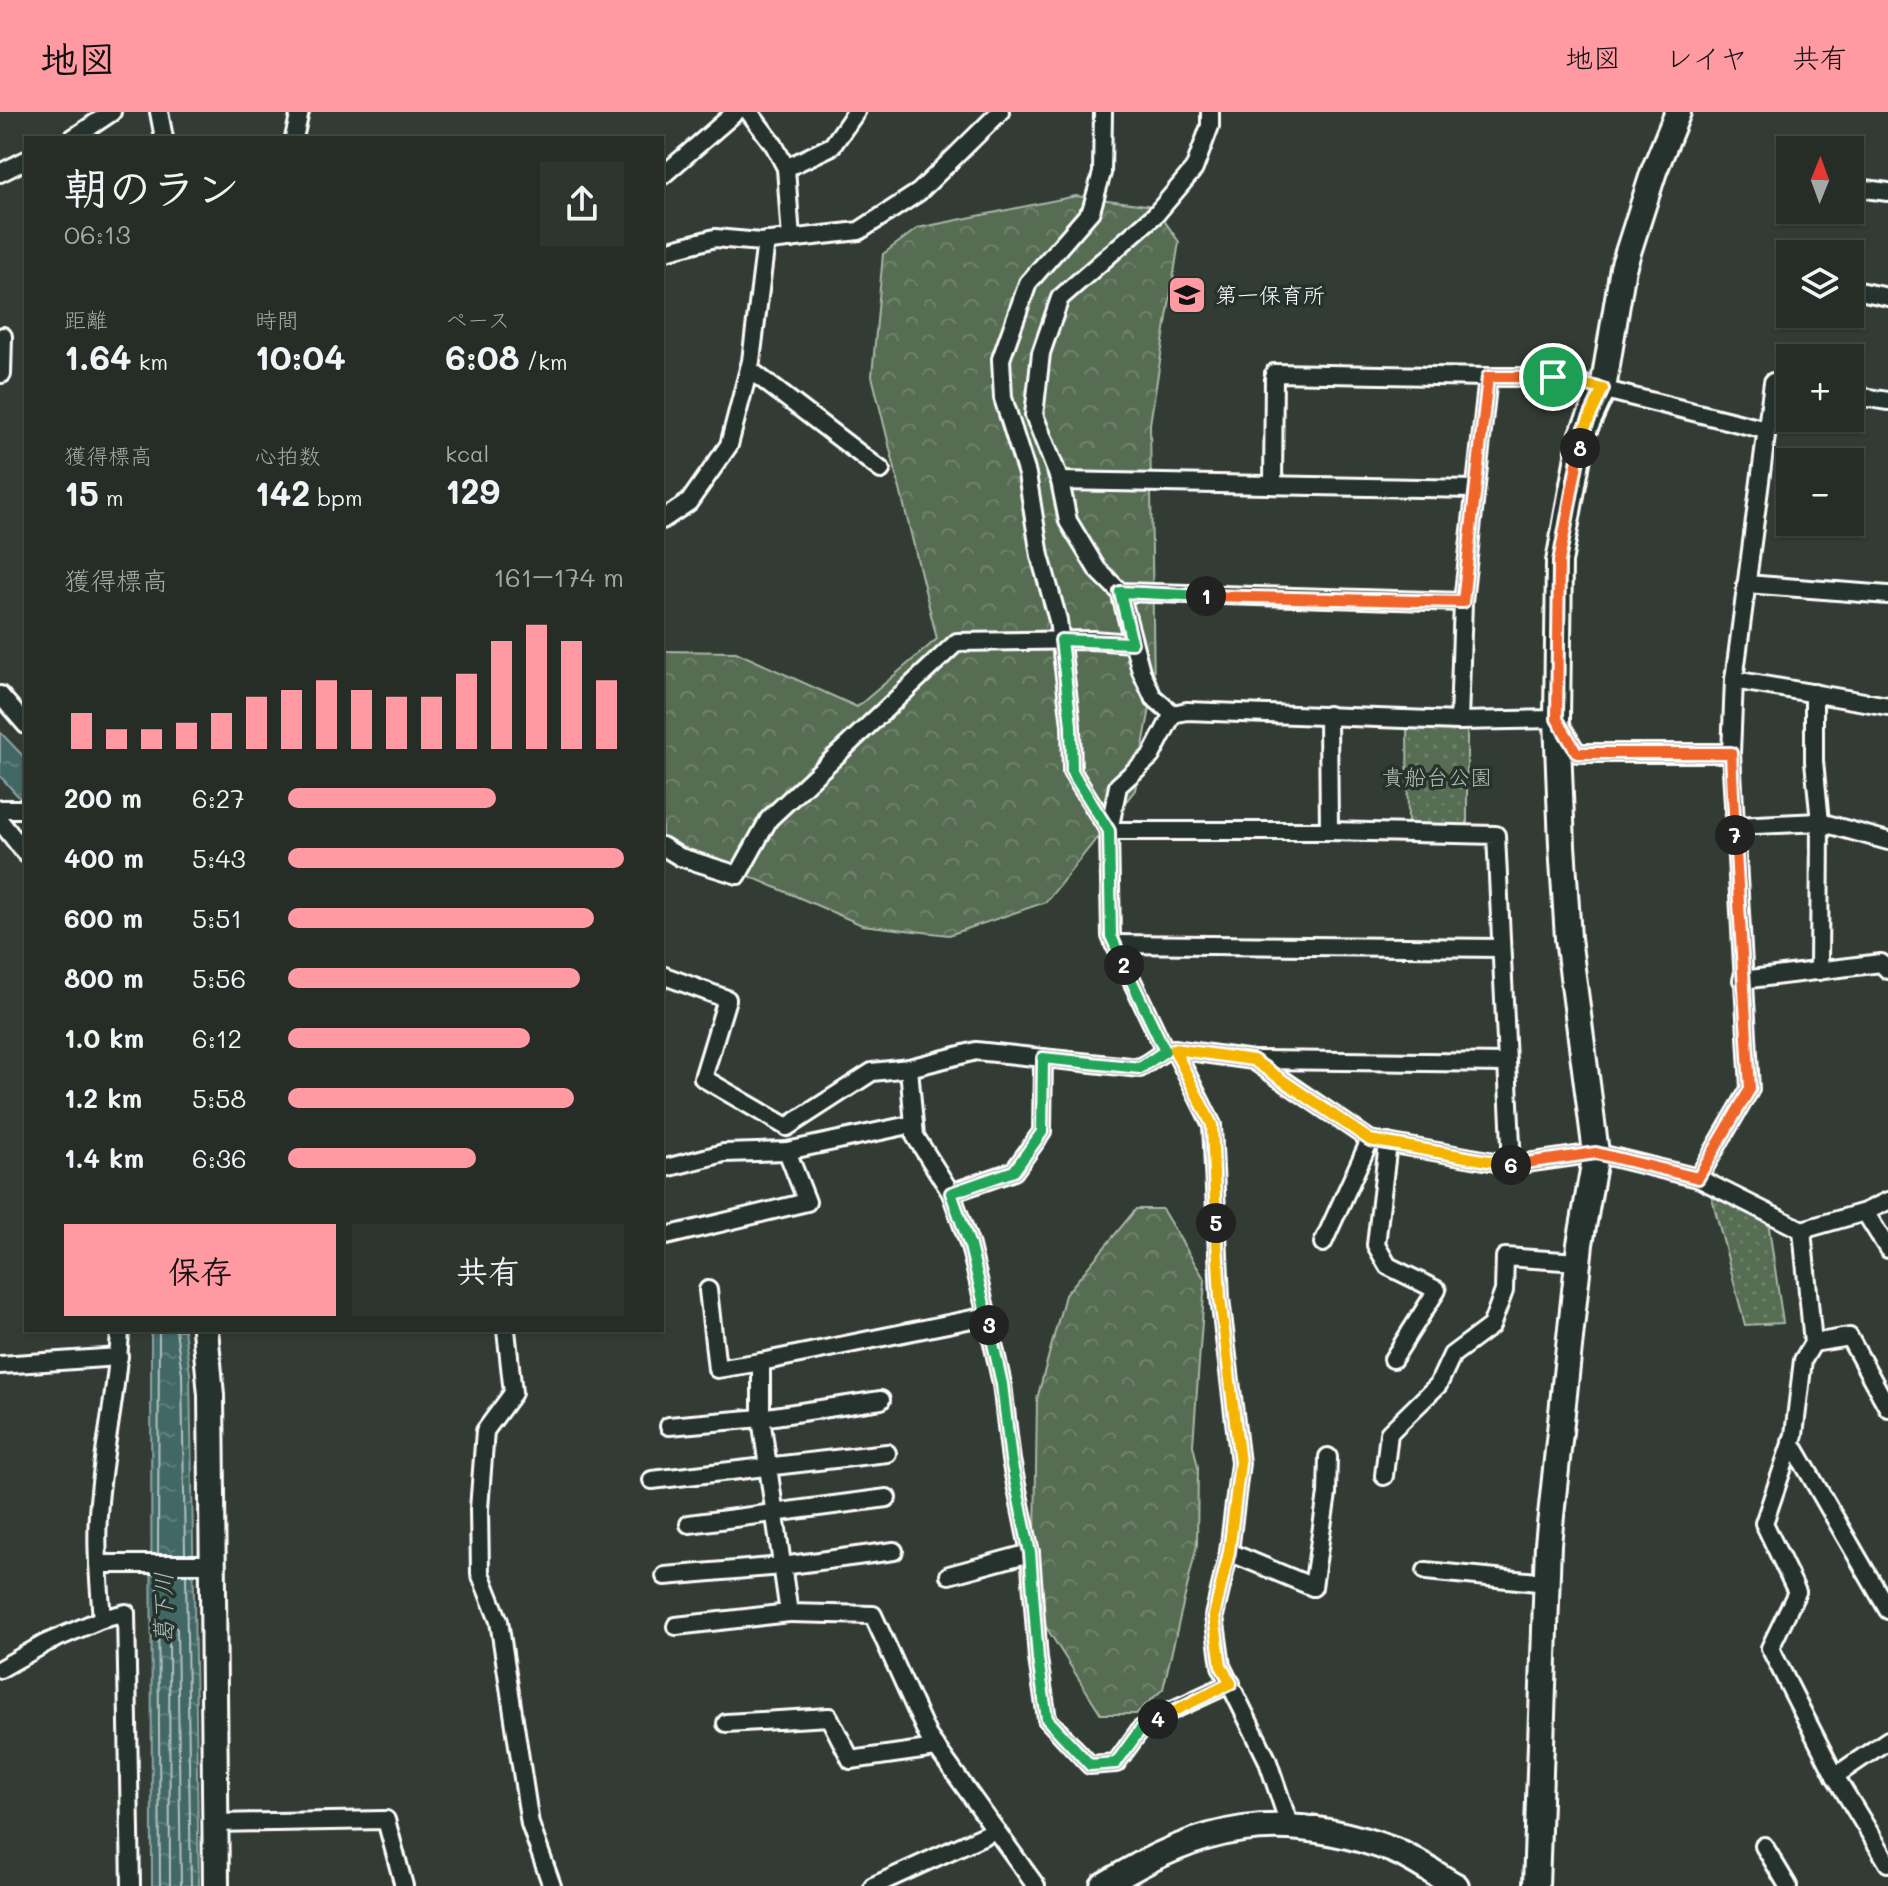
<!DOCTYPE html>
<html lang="ja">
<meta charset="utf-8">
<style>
:root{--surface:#262d27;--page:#2e352f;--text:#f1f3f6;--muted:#a4a8a7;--line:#424944;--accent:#ff9aa2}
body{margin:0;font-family:Mali,"Klee One",sans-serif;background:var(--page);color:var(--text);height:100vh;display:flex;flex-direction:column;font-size:30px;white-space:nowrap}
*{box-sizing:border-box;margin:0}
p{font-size:26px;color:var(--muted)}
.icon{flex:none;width:44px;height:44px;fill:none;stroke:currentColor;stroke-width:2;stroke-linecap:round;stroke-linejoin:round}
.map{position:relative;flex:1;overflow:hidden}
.side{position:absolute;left:24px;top:24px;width:640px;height:1196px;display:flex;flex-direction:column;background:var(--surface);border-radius:0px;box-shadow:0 2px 6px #0004,0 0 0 2px var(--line)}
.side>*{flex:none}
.needle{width:52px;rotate:1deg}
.tools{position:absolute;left:1776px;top:24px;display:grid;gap:16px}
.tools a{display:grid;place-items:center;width:88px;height:88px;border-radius:0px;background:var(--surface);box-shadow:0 2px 6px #0004,0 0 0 2px var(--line);font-size:40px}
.pin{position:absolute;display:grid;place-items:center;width:68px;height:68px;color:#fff;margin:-34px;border:4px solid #fff;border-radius:50%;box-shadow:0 2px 8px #0007}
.km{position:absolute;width:40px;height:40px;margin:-20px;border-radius:50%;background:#222;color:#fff;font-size:22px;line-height:40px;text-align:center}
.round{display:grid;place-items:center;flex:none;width:84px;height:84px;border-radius:0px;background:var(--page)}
.summary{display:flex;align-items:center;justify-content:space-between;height:136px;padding:0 40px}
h1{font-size:44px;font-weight:800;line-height:60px}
.metrics{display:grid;grid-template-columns:repeat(3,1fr);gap:12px;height:136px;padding:8px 40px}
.metrics div{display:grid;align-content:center}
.metrics b{font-size:34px;font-weight:800}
.metrics small{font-size:22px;font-weight:400}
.metrics p{font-size:22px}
.chart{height:224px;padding:16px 40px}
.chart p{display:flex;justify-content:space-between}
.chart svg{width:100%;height:144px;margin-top:8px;stroke:var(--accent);stroke-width:6}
.action{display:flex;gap:16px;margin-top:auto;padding:16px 40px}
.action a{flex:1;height:92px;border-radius:0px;background:var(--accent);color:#111;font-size:32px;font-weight:800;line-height:92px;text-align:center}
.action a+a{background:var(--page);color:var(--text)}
ul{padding:0 40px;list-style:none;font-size:26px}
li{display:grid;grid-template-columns:128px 96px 1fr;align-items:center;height:60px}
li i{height:20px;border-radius:10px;background:var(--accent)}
header{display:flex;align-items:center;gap:48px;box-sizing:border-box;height:112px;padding:0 40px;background:var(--accent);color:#111}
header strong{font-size:38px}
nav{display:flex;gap:44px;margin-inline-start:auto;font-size:28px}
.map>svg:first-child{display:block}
</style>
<header>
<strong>地図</strong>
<nav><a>地図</a><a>レイヤ</a><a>共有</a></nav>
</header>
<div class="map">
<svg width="1888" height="1774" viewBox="0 0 1888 1774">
<defs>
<pattern id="forest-crowns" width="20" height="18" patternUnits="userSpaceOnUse" patternTransform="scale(2)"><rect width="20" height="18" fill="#566d52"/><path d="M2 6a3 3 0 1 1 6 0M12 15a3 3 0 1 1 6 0" fill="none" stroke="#6f836c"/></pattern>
<pattern id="park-dots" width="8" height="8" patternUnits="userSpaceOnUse" patternTransform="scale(2)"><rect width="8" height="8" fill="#566d52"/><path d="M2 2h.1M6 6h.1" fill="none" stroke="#6f836c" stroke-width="1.8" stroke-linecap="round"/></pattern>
<pattern id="water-ripples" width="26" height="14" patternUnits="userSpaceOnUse" patternTransform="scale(2)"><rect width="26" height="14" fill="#426765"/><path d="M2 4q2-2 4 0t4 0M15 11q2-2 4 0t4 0" fill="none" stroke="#5e7e7c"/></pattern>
</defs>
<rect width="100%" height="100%" fill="#333c34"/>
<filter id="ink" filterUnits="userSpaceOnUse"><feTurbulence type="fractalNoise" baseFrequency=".0125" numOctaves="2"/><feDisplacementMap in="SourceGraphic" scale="16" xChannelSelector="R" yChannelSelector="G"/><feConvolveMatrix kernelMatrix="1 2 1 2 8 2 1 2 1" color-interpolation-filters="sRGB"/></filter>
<g filter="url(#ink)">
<!-- forest -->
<g fill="url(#forest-crowns)" stroke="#aab6a8" stroke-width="2">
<path d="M1076 84 1154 94 1179 130 1150 312 1154 574 1135 678 1046 790 949 823 862 813 662 726V539L736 540 857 595 937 527 872 264 883 142 918 116Z"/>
<path d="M1136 1097H1162L1205 1168 1193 1333 1198 1355 1197 1433 1163 1577 1136 1602H1101L1034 1496 1037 1287 1065 1183Z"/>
</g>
<!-- park -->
<g fill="url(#park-dots)" stroke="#aab6a8" stroke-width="2">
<path d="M1407 613 1467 615V715L1408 714Z"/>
<path d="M1711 1082 1768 1109 1783 1211 1745 1213Z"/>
</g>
<!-- water -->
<g fill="url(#water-ripples)" stroke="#8ea4a3" stroke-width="2">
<path d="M0 620 26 647V693L0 664Z"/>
<path d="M151 1218H184L190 1261 199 1774H152Z"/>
</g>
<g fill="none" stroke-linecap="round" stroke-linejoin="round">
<!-- shore -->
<g stroke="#b3c2c1" stroke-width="2">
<path d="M176 1218 182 1262 185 1442"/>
<path d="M158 1442 159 1218"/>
<path d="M158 1462 160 1774"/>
<path d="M186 1462 191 1774"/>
<path d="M170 1774 169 1517 173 1513 177 1517 181 1774"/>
</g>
<!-- street casing -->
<g stroke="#fff" stroke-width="22">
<g id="street">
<path d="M159 0 164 26"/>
<path d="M749 0 774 33 786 56 791 127"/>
<path d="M1103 0 1102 61 1091 99 1028 171 1001 247 1003 286 1027 362 1040 444 1058 508 1071 613 1072 660 1109 719"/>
<path d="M73 26 112 0"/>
<path d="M294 26 300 0"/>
<path d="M786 56 832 34 856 0"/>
<path d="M0 61 26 48"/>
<path d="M662 64 736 0"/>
<path d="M1850 75 1888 80"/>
<path d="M662 140 715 126 761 130 859 119 919 80 1000 0"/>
<path d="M1850 177 1888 185"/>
<path d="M749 257 881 358"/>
<path d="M0 262H2L3 224"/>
<path d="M1850 283 1888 289"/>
<path d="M1060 369 1474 377"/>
<path d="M1273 373 1274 261 1488 265"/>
<path d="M662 408 689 390 729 333 751 249 766 129"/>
<path d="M1746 472 1888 483"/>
<path d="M1120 480 1463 490"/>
<path d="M1734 568 1888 594"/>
<path d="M1814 581V649L1820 710 1819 859"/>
<path d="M0 583 26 613"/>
<path d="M1173 602 1153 585 1141 559 1120 480 1097 457 1068 409 1060 369 1034 303 1041 241 1060 186 1156 102 1194 57 1210 14V0"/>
<path d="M1173 602 1187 599 1459 609 1557 607 1577 641H1731"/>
<path d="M1328 603 1329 719"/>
<path d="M1459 609 1463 490 1488 265H1553L1766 318"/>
<path d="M0 697H26"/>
<path d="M0 709 26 742"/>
<path d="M1734 714 1820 710 1888 729"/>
<path d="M1109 719H1329L1496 723 1512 1053"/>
<path d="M662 734 680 745 738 763 769 707 957 530 1092 528 1132 531"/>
<path d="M1114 832 1501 836"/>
<path d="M662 863 727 887 703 966 787 1015 872 960 909 956 976 939 1140 956 1165 939 1174 937 1253 948 1370 1028 1512 1053 1596 1041 1698 1066 1802 1118 1865 1100 1888 1089"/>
<path d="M1742 868 1881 851 1888 858"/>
<path d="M1174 937 1212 1013 1220 1186 1240 1351 1229 1440 1214 1504 1221 1554 1267 1647 1290 1715"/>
<path d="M1165 939 1111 824 1109 719 1118 674 1151 644 1173 602"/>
<path d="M1255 948 1507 951"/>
<path d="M909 956 915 1024 951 1081 970 1134 987 1204 761 1250V1306L789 1501 873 1503 928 1624 1036 1774"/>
<path d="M1388 1031 1376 1133 1388 1154 1437 1178 1393 1247"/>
<path d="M662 1057 724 1041 787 1039 914 1012"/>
<path d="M1698 1066 1750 977 1731 641 1734 568 1773 270 1790 273"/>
<path d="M951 1081 1014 1059 1042 1020 1043 946"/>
<path d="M1865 1100 1888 1137"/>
<path d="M1802 1118 1813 1231 1803 1248 1794 1323 1764 1411 1797 1480 1770 1536 1835 1664 1888 1751"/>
<path d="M662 1125 807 1090 787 1039"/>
<path d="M1323 1131 1370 1028"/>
<path d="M708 1178 717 1257 761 1250"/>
<path d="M987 1204 1002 1272 1011 1348 1030 1441 1038 1547 1047 1607 1090 1653 1116 1651 1140 1618 1166 1601 1231 1571"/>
<path d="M120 1218C118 1276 104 1332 99 1390 95 1428 99 1468 102 1507L126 1501 131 1774"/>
<path d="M506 1218 513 1281 485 1319 479 1397 480 1461 499 1509 530 1712 552 1774"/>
<path d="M1813 1231 1849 1225 1888 1296"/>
<path d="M0 1253 119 1245"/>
<path d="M669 1314 761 1306 881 1288"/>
<path d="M1791 1330 1888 1498"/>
<path d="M1384 1364 1389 1321 1438 1273 1452 1243 1491 1214 1504 1179 1505 1145 1578 1150"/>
<path d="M652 1368 887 1341"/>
<path d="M689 1412 887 1386"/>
<path d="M1229 1440 1313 1475 1327 1382 1328 1345"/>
<path d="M98 1452H213"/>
<path d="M1426 1459 1547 1471"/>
<path d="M949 1463 1030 1441"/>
<path d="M665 1464 782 1454 894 1439"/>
<path d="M676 1514 789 1501"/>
<path d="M0 1557 46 1531 102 1507"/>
<path d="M726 1611 829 1605 851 1648 936 1636"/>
<path d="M1835 1664 1888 1628"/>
<path d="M215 1711 386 1708 404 1774"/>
<path d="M1764 1734 1788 1774"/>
<path d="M873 1774 996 1718"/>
</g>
</g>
<!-- secondary casing -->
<g stroke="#fff" stroke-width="30">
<g id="secondary">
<path d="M205 1218 211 1283 216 1774"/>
<path d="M1103 1774C1203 1712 1280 1696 1393 1738 1415 1747 1436 1763 1456 1774"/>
<path d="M1536 1774 1548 1432 1580 1132 1596 1041 1568 826 1562 733 1557 607 1559 450 1582 322 1603 277 1623 156 1654 59 1678 0"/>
</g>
</g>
<!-- street -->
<use href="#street" stroke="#26332d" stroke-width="16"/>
<!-- secondary -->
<use href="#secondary" stroke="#26332d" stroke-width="24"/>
</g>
</g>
<g fill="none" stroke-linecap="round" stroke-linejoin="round" filter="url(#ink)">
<!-- split-1 casing -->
<g stroke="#fff" stroke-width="16">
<path id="split-1" d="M1206 484 1463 490 1488 265H1553"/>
</g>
<!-- split-2 casing -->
<g stroke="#fff" stroke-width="16">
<path id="split-2" d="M1124 853 1111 824 1109 719 1072 660 1071 613 1061 528 1132 531 1120 480 1206 484"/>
</g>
<!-- split-3 casing -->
<g stroke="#fff" stroke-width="16">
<path id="split-3" d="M989 1213 970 1134 951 1081 1014 1059 1042 1020 1043 946 1140 956 1165 939 1124 853"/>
</g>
<!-- split-4 casing -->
<g stroke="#fff" stroke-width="16">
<path id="split-4" d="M989 1213 1002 1272 1011 1348 1030 1441 1038 1547 1047 1607 1090 1653 1116 1651 1140 1618 1158 1607"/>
</g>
<!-- split-5 casing -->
<g stroke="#fff" stroke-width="16">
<path id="split-5" d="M1158 1607 1231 1571 1221 1554 1214 1504 1229 1440 1240 1351 1220 1186 1216 1111"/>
</g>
<!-- split-6 casing -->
<g stroke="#fff" stroke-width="16">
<path id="split-6" d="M1216 1111 1212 1013 1174 937 1253 948 1370 1028 1511 1053"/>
</g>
<!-- split-7 casing -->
<g stroke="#fff" stroke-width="16">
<path id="split-7" d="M1511 1053 1596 1041 1698 1066 1750 977 1735 723"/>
</g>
<!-- split-8 casing -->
<g stroke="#fff" stroke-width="16">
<path id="split-8" d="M1580 336 1559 450 1557 607 1577 641H1731L1735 723"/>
</g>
<!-- split-9 casing -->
<g stroke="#fff" stroke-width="16">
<path id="split-9" d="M1553 265 1603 277 1582 322 1580 336"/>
</g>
<!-- split-1 -->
<use href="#split-1" stroke="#f0652b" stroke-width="10"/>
<!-- split-2 -->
<use href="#split-2" stroke="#22a559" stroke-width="10"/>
<!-- split-3 -->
<use href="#split-3" stroke="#22a559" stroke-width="10"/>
<!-- split-4 -->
<use href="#split-4" stroke="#22a559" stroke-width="10"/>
<!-- split-5 -->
<use href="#split-5" stroke="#f5b400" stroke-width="10"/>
<!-- split-6 -->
<use href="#split-6" stroke="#f5b400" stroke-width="10"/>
<!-- split-7 -->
<use href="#split-7" stroke="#f0652b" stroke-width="10"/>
<!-- split-8 -->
<use href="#split-8" stroke="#f0652b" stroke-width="10"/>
<!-- split-9 -->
<use href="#split-9" stroke="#f5b400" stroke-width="10"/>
</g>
<!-- icons -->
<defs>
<g id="school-square" transform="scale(2)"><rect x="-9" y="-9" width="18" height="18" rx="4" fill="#ff9aa2" stroke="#26332d"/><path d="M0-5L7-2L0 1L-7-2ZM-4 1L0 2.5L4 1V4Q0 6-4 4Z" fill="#111"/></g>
</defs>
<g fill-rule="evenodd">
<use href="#school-square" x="1187" y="183"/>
</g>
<g text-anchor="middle" stroke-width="7" stroke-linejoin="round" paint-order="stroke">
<!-- poi labels -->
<g font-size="22" fill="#fff" stroke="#26332d" text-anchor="start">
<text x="1215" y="191">第一保育所</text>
</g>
<!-- park labels -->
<g font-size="22" fill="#b3bdb1" stroke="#26332d">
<text x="1437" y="673">貴船台公園</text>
</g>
<!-- water labels -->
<g font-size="24" font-style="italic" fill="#aabbba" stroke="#26332d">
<text transform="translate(164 1496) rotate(-90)" y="8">葛下川</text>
</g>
</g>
</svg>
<div class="tools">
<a><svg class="needle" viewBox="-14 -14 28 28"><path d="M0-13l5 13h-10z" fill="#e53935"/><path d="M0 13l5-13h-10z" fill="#a4a8a7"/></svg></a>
<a><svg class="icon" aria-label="layers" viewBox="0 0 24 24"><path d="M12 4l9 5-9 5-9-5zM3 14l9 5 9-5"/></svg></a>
<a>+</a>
<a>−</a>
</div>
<div class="pin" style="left:1553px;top:265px;background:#1e9e55"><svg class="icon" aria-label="arrive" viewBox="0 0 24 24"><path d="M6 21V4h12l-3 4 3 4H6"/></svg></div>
<b class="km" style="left:1206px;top:484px">1</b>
<b class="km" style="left:1124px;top:853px">2</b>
<b class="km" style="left:989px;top:1213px">3</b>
<b class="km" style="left:1158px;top:1607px">4</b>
<b class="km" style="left:1216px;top:1111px">5</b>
<b class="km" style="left:1511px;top:1053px">6</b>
<b class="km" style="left:1735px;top:723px">7</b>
<b class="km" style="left:1580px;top:336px">8</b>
<section class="side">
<div class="summary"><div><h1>朝のラン</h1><p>06:13</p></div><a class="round"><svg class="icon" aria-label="share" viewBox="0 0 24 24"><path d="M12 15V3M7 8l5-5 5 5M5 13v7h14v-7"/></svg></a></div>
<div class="metrics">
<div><p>距離</p><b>1.64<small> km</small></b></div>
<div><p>時間</p><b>10:04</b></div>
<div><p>ペース</p><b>6:08<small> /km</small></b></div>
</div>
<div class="metrics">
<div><p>獲得標高</p><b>15<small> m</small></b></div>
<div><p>心拍数</p><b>142<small> bpm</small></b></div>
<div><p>kcal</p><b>129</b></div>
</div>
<div class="chart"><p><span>獲得標高</span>161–174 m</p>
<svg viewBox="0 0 160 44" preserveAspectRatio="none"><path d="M5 44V33M15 44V38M25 44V38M35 44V36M45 44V33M55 44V28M65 44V26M75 44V23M85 44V26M95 44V28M105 44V28M115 44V21M125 44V11M135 44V6M145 44V11M155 44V23"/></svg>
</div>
<ul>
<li><b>200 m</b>6:27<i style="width:62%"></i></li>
<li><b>400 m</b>5:43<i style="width:100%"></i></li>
<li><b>600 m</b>5:51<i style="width:91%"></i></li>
<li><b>800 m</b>5:56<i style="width:87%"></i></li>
<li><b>1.0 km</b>6:12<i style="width:72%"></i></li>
<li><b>1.2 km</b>5:58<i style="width:85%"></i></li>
<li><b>1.4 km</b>6:36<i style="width:56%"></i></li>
</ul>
<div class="action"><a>保存</a><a>共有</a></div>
</section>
</div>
